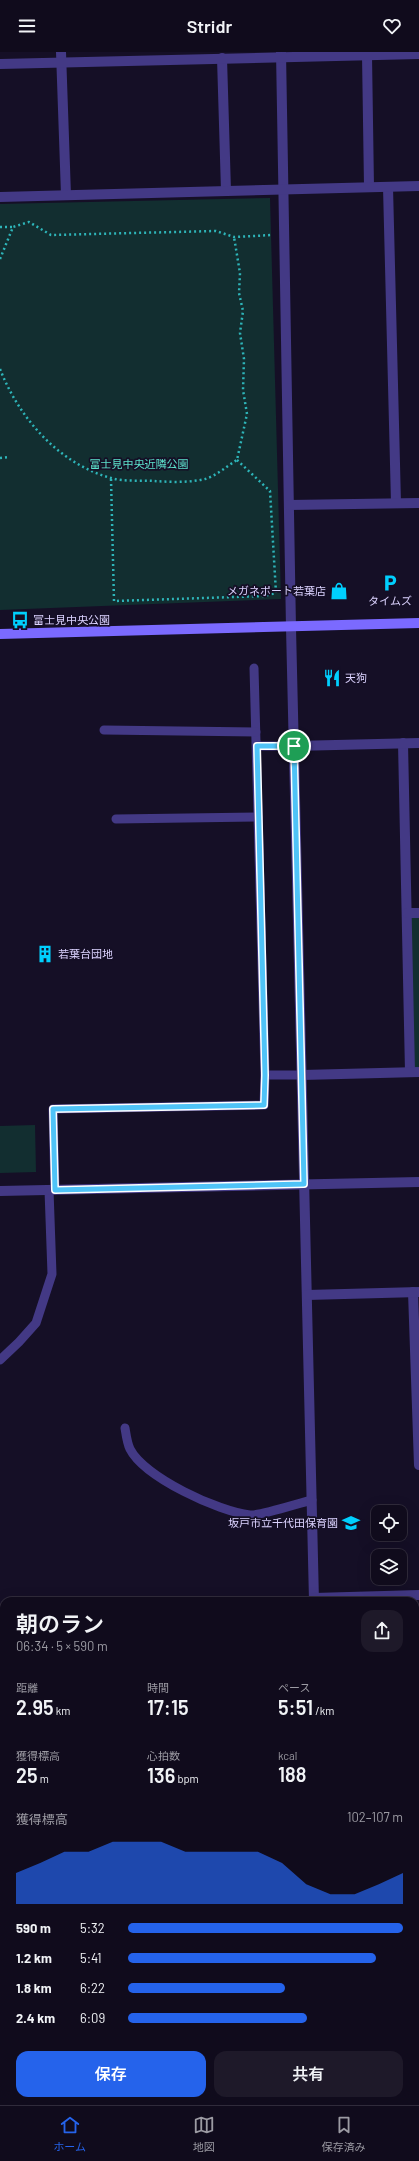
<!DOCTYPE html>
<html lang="ja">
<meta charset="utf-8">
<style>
:root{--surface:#100b1c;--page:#1e1929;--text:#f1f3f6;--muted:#9c9ba3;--line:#302b3b;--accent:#2563eb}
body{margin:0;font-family:Barlow,"Noto Sans JP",sans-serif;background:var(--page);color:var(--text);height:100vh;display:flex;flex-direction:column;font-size:15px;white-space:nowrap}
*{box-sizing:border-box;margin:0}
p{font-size:13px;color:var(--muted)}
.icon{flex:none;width:22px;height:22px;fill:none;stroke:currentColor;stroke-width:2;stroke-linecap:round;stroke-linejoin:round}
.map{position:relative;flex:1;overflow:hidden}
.side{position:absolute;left:0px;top:1545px;width:419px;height:508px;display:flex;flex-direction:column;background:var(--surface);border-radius:12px 12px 0 0;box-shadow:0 4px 16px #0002,0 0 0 1px var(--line)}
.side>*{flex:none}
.tools{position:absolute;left:371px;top:1453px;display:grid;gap:8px}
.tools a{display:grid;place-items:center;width:36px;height:36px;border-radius:8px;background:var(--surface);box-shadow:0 4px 16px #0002,0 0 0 1px var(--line);font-size:20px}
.pin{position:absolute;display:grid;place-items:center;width:34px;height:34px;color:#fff;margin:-17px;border:2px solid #fff;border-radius:50%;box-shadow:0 1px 4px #0007}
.round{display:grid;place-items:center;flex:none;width:42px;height:42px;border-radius:12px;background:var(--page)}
.headline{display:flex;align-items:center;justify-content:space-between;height:68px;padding:0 16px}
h1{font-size:22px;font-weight:600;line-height:30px}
.figures{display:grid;grid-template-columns:repeat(3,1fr);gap:6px;height:68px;padding:4px 16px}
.figures div{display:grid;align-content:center}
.figures b{font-size:20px;font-weight:600}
.figures small{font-size:11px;font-weight:400}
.figures p{font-size:11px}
.chart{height:112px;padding:8px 16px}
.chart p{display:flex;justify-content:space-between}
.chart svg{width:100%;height:72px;margin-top:4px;fill:var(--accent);opacity:.7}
.primary-button{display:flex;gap:8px;margin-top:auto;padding:8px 16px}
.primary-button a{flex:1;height:46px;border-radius:12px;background:var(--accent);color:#fff;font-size:16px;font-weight:600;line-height:46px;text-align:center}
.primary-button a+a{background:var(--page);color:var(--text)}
ul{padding:0 16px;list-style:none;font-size:13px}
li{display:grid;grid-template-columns:64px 48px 1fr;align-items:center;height:30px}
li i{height:10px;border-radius:5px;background:var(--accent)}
header{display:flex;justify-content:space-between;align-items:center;height:52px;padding:0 16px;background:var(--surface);font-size:18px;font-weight:600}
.tab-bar{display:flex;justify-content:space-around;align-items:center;height:56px;border-top:1px solid var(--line);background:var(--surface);font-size:11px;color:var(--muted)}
.tab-bar a{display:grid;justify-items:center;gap:2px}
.tab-bar .selected{color:var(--accent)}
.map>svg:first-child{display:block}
</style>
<header><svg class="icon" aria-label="menu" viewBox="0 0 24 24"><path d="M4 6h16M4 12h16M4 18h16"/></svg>Stridr<svg class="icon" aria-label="heart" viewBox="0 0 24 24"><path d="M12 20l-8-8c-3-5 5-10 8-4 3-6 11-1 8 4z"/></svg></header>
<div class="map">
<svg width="419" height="2053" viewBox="0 0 419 2053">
<rect width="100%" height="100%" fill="#150f26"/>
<!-- green -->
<g fill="#122e30">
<path d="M270 146 281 547 0 558V152Z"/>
<path d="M407 861H419V1020H410Z"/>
<path d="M35 1073 36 1120 0 1121V1074Z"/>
<path d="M415 1885H419V2053H333V2049H415Z"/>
</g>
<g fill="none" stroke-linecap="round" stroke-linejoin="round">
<!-- path -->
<g stroke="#2eb5b9" stroke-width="2.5" stroke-dasharray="2 3" stroke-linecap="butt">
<path d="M0 175H13"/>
<path d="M0 207 13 175 29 170 51 183 216 179 234 185 272 183"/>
<path d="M0 317C19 366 59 412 111 426 124 430 140 428 154 429 170 430 188 431 205 427 216 424 227 414 237 408L247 362 243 338 244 307 240 281 243 259 239 241 240 221 234 185"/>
<path d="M0 406 9 405"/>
<path d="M111 427 114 549 264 544 276 541 270 439 237 408"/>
</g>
<!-- lane -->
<g stroke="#433985" stroke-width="9">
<path d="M254 616 265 1023"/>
<path d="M104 678 256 680"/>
<path d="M257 694H294"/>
<path d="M116 767 258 765"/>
<path d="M55 1138 53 1057 264 1053 265 1023H302"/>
<path d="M0 1308 19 1290 36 1271 52 1222 49 1138"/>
<path d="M125 1376C126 1382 127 1391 130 1397 144 1425 219 1460 250 1463 260 1464 299 1451 312 1448"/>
</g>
<!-- street -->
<g stroke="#433985" stroke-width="10">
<path d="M61 0 66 143"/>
<path d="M281 0 291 576 314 1549"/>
<path d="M367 3 369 135"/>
<path d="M222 6 226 139"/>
<path d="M0 12 419 2"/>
<path d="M388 135 396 451"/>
<path d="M0 145 419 134"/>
<path d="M289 453 419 451"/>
<path d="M403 691 410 1020"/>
<path d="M294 694 419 691"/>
<path d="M407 861H419"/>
<path d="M302 1023 419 1020"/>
<path d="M0 1139 419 1130"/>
<path d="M413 1240 419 1413"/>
<path d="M307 1243 419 1240"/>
<path d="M314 1546 419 1543"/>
<path d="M0 1646H4"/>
<path d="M0 1750H4"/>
<path d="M324 2049V2053"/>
</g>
<!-- secondary -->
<g stroke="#7b6aff" stroke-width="10">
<path d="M0 582 419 571"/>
<path d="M415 1878H419"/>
<path d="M0 1887H4"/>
</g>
</g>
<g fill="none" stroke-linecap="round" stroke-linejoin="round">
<!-- route casing -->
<g stroke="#fff" stroke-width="8">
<path id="route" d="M257 694H294L304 1132 55 1138 53 1057 264 1053 265 1023Z"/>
</g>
<!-- route -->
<use href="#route" stroke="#4fc3f7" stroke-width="5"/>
</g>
<!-- icons -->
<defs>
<g id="parking-bare" transform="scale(1.38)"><path d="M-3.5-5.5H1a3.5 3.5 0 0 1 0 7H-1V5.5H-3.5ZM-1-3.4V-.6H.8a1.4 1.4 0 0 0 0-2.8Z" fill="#00cffe" stroke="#150f26" stroke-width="2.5" paint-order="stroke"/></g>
<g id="shop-bare" transform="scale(1.38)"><path d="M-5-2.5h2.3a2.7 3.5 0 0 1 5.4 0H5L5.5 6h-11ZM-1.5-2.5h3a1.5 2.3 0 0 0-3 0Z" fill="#00cffe" stroke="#150f26" stroke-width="2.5" paint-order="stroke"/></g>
<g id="bus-bare" transform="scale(1.38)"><path d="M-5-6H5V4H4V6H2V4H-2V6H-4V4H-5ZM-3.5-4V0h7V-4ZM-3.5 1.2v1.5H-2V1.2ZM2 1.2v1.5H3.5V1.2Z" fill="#00cffe" stroke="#150f26" stroke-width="2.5" paint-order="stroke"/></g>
<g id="restaurant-bare" transform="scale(1.38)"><path d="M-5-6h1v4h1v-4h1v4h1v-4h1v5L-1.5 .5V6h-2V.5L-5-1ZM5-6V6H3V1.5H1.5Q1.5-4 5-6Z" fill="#00cffe" stroke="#150f26" stroke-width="2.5" paint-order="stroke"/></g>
<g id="building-bare" transform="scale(1.38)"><path d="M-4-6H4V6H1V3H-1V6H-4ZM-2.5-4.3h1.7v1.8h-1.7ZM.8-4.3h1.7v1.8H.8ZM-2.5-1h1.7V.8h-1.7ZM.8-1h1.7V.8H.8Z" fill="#00cffe" stroke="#150f26" stroke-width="2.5" paint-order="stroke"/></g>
<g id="school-bare" transform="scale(1.38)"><path d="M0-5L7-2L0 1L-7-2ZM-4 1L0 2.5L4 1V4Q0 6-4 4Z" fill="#00cffe" stroke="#150f26" stroke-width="2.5" paint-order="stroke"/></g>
</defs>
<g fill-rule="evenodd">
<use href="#parking-bare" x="390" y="531"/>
<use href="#shop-bare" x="339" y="539"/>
<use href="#bus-bare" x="20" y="568"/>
<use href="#restaurant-bare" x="332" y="626"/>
<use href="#building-bare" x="45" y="902"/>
<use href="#school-bare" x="351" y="1471"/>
</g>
<g text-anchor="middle" stroke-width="3.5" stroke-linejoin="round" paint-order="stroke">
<!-- park labels -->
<g font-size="11" fill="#5de1cc" stroke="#150f26">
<text x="139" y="416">富士見中央近隣公園</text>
</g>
<!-- poi labels -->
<g font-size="11" fill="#dcd3ff" stroke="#150f26" text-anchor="start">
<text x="326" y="543" text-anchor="end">メガネポート若葉店</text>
<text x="390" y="553" text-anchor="middle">タイムズ</text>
<text x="33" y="572">富士見中央公園</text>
<text x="345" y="630">天狗</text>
<text x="58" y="906">若葉台団地</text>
<text x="338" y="1475" text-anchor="end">坂戸市立千代田保育園</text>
</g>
</g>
</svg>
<div class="tools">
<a><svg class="icon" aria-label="locate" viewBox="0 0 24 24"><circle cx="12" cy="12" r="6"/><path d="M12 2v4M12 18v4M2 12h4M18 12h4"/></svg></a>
<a><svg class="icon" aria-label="layers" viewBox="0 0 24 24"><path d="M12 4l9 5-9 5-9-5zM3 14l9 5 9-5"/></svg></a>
</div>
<div class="pin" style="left:294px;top:694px;background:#1e9e55"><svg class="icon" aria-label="arrive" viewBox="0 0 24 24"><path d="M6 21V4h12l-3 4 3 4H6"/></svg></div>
<section class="side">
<div class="headline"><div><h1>朝のラン</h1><p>06:34 · 5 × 590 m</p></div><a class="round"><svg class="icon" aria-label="share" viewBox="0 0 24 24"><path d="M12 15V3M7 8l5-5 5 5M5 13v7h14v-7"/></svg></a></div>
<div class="figures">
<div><p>距離</p><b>2.95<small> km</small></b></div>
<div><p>時間</p><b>17:15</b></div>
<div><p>ペース</p><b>5:51<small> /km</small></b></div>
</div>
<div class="figures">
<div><p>獲得標高</p><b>25<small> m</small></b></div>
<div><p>心拍数</p><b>136<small> bpm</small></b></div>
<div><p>kcal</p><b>188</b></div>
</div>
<div class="chart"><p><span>獲得標高</span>102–107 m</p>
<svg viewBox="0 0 160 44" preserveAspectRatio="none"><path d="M0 44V25L10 19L20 12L30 12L40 6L50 6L60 6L70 12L80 12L90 12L100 12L110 19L120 32L130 38L140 38L150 32L160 25V44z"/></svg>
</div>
<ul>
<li><b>590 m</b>5:32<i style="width:100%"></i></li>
<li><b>1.2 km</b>5:41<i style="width:90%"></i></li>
<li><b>1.8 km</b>6:22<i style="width:57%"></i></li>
<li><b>2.4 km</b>6:09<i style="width:65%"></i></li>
</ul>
<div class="primary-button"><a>保存</a><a>共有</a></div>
</section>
</div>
<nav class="tab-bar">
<a class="selected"><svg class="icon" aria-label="home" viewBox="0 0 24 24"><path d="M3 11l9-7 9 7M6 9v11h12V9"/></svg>ホーム</a>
<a><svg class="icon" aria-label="map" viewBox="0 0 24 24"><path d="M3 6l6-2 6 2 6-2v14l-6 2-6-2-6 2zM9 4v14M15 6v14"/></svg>地図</a>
<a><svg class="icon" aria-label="saved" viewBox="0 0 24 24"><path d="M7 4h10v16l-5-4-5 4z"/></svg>保存済み</a>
</nav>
